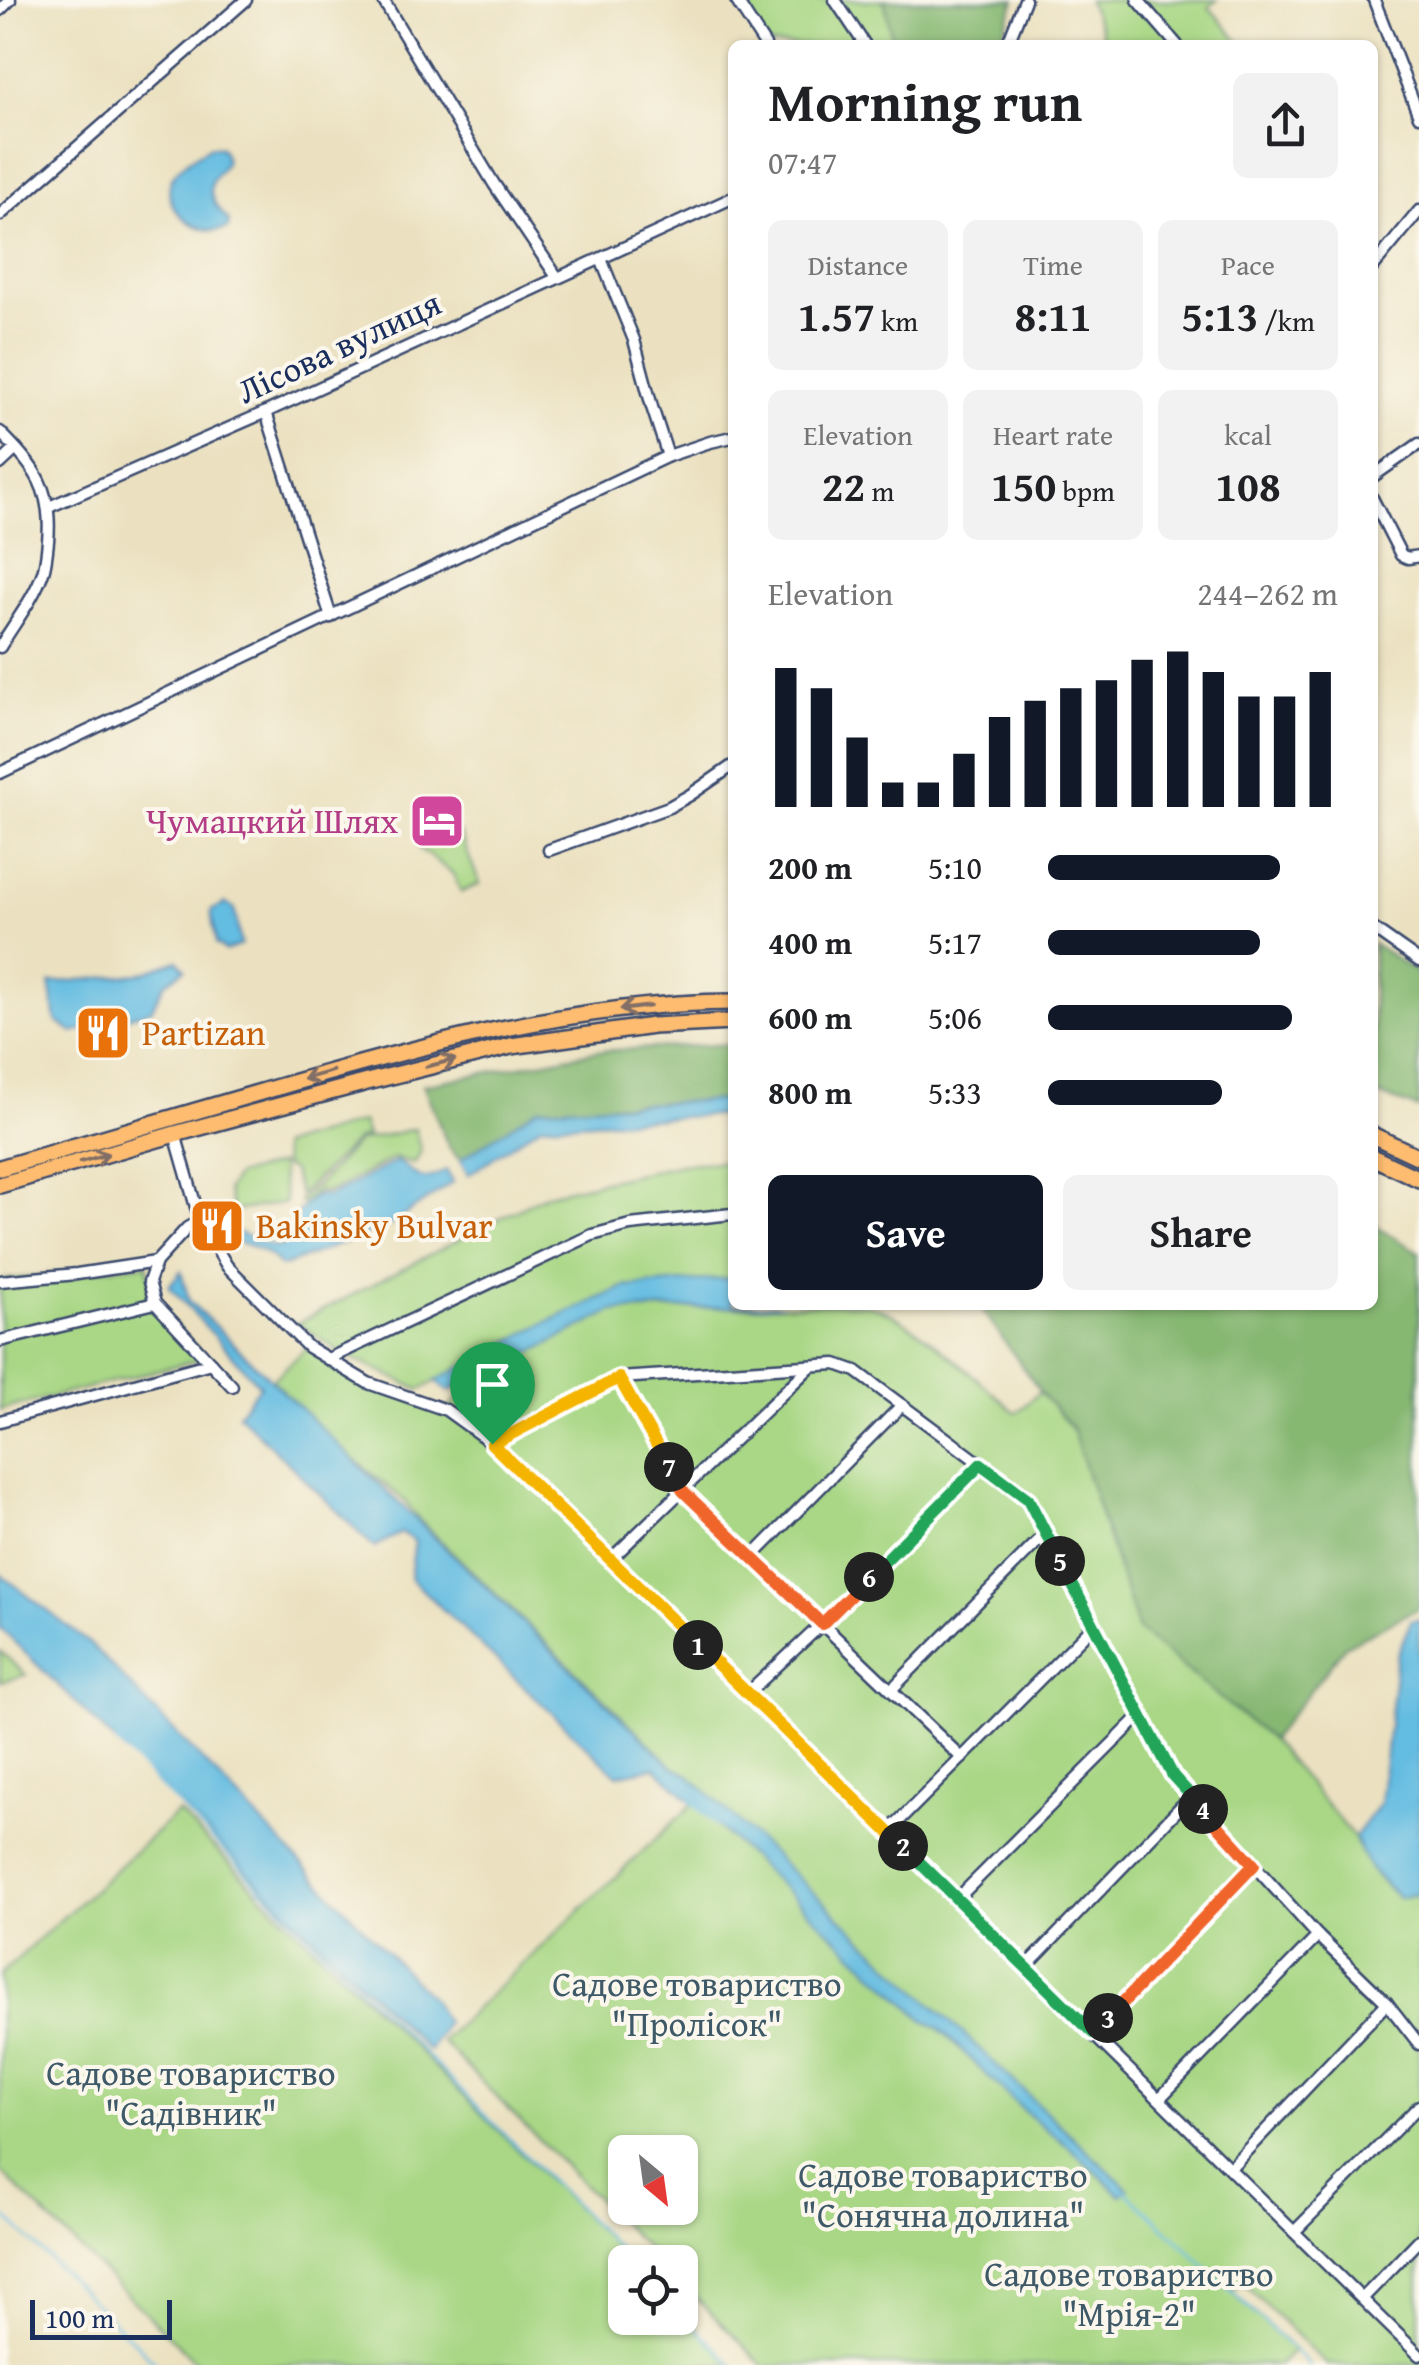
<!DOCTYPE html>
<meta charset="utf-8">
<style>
:root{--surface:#fff;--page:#f2f2f2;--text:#202124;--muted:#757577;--accent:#111827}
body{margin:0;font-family:"Gentium Book Plus",serif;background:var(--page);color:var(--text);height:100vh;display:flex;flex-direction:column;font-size:38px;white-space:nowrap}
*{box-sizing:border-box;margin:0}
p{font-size:32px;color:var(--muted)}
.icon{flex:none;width:55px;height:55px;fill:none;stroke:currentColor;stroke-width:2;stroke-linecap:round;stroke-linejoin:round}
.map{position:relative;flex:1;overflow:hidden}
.details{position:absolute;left:728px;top:40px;width:650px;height:1270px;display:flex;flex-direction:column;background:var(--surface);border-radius:15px;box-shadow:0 2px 8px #0004}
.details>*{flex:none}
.needle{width:65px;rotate:151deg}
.fabs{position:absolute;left:608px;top:2135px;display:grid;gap:20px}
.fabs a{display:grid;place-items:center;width:90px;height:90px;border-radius:15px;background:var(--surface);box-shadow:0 2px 8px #0004;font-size:50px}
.scale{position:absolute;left:30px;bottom:25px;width:142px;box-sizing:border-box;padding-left:10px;border:5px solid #1b2f5e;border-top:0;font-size:28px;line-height:35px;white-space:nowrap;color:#1b2f5e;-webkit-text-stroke:8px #fbf7ec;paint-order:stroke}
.pin{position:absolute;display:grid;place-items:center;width:85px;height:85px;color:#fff;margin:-102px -42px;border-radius:50% 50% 50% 0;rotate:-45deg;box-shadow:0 0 10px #0007}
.pin .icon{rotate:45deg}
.km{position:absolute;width:50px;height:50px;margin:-25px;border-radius:50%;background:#222;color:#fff;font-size:28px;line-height:50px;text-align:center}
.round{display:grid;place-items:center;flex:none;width:105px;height:105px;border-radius:15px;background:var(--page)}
.headline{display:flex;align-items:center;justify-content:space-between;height:170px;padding:0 40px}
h1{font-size:55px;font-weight:700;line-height:75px}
.metrics{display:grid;grid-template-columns:repeat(3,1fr);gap:15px;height:170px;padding:10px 40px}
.metrics div{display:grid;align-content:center;border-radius:15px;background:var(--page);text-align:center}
.metrics b{font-size:42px;font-weight:700}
.metrics small{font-size:28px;font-weight:400}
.metrics p{font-size:28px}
.chart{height:280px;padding:20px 40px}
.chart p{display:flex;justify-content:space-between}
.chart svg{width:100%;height:180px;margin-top:10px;stroke:var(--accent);stroke-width:6}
.cta{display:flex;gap:20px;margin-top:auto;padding:20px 40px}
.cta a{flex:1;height:115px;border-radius:15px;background:var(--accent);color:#fff;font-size:40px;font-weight:700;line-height:115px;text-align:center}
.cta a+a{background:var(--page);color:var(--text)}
ul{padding:0 40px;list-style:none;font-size:32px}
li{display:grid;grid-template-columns:160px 120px 1fr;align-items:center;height:75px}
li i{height:25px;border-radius:12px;background:var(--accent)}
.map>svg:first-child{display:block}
</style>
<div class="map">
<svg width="1419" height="2365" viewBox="0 0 1419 2365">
<rect width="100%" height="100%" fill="#fbf7ec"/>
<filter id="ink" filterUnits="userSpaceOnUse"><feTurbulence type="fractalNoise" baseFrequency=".01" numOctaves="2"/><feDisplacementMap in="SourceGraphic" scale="20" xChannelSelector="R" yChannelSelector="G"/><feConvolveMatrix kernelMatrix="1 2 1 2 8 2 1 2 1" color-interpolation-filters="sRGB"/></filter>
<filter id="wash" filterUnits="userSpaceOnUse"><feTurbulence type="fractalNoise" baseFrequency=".0048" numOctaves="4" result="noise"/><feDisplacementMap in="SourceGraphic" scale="40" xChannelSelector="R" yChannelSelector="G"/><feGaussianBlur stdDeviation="2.25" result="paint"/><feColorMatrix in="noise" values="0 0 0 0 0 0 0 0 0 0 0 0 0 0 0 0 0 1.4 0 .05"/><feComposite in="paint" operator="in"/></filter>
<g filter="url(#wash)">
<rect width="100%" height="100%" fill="#ebe1c0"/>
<!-- green -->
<g fill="#a9d785" stroke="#628372" stroke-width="2.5" fill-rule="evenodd">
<path d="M739 0H934L954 45H769Z"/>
<path d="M1088 0H1217L1209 7 1242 45H1107Z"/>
<path d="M459 832 480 884 461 892 453 874 419 848Z"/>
<path d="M362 1122 367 1136 356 1140 300 1195 292 1171 284 1166 281 1146Z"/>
<path d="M415 1129 421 1151 415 1163 394 1158 331 1191 325 1193 318 1191 302 1204 299 1200 319 1183 358 1141Z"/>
<path d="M732 1161V1278L624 1287 530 1330 420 1390 341 1353 298 1323 547 1194 680 1164Z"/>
<path d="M280 1164 285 1203 233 1211 227 1189 237 1175Z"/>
<path d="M147 1264 155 1303 206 1358 0 1410V1280Z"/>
<path d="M788 1305C814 1305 841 1302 866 1305 906 1310 984 1386 1016 1413L1040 1392 1068 1424 1271 1740 1354 1837 1370 1869 1398 1898 1416 1894 1419 1895V2365H1327L1242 2282 1232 2292 1294 2350 1279 2365H763L680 2282V2262H660L441 2041 692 1805 674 1767 418 1519 404 1500 343 1450 272 1380 308 1347 368 1383 446 1410 478 1380 613 1311ZM625 2152H680V2208H625Z"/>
<path d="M0 1651 26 1675 0 1682Z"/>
<path d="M178 1812 631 2262H625V2318H680V2312L733 2365H199L0 2171V1975Z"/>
</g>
<!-- forest -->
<g fill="#86b872" stroke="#507468" stroke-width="2.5">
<path d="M880 0H1015L999 45H893L885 3Z"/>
<path d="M1373 944 1419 974V1109L1373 1093Z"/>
<path d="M732 1044V1100L539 1108 460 1160 449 1148 423 1085 597 1051Z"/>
<path d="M1373 1225 1419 1252V1606L1415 1610 1345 1646 1271 1740 1138 1630 1072 1428 1040 1392 979 1305H1372Z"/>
</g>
<!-- water -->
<g fill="#64bce1" stroke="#4076a0" stroke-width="2.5">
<path d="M210 146 221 147C236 171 208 170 211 192 212 203 222 213 229 221L228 228C203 238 163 213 170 184 173 168 197 155 210 146Z"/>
<path d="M226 903 234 908 241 945 226 951 216 944 211 911Z"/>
<path d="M178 960 185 969 165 983 151 1010 73 1033 56 1021 50 983 139 974Z"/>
<path d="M732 1100V1114L541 1125 468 1175 460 1160 538 1108Z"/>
<path d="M397 1161C421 1176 418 1186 446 1170L453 1182 392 1224 286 1265 280 1266C267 1249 238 1238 218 1243L213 1233 227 1231 239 1233 274 1247 281 1246 294 1230V1217L312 1198 319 1195 327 1197Z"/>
<path d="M181 1271 189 1301 673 1767 689 1775 1128 2189 1121 2195 1068 2146 1026 2113 940 2029 925 2021 655 1767 617 1775 410 1578 415 1541 401 1533 374 1547 238 1414 260 1386 169 1286Z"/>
<path d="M732 1278V1305H783L613 1311 478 1380 448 1391 436 1381 530 1330 624 1287Z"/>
<path d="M0 1574 90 1644 433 2000 445 2023 429 2051 0 1628Z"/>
<path d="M1419 1619V1896L1415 1894 1399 1898 1370 1869 1354 1837 1380 1803 1397 1655 1411 1621Z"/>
</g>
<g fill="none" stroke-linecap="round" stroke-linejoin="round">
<!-- stream -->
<g stroke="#64bce1" stroke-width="2.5">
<path d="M115 1741 631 2262"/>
<path d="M690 1800 716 1825"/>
<path d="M1125 2190 1309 2365"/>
<path d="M0 2211 158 2365"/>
<path d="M680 2312 733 2365"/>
</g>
</g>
</g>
<g filter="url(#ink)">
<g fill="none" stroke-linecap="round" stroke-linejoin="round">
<!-- street casing -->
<g stroke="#3a4a6d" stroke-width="15">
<g id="street">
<path d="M383 0 494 184 557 277"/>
<path d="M736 0 765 45"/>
<path d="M835 0 865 45"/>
<path d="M1138 0 1177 45"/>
<path d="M1374 0 1419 116"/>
<path d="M0 10 10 0"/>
<path d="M1007 45 1025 0"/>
<path d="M0 215 246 0"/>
<path d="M601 259 634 340 652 407 668 456"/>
<path d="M1372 268 1419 211"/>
<path d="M266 412 331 617"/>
<path d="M0 432C35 467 53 490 48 541 47 551 46 563 43 572 34 599 14 623 0 647"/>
<path d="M0 464 16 449"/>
<path d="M1372 477 1419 444"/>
<path d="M1372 498 1401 555 1408 558 1419 556"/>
<path d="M49 507 266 412 732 198"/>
<path d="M0 773 668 456 710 442 732 437"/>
<path d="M549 850 669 807 690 795 732 766"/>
<path d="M1372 928 1419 961"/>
<path d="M175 1134 200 1221 227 1266 308 1347 368 1383 446 1410 493 1444 1419 2355"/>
<path d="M200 1221 187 1228 156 1262 149 1282 155 1303 232 1386"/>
<path d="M0 1281 77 1274 156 1262"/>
<path d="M0 1341 155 1303"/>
<path d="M328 1359 592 1235 630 1225 732 1214"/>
<path d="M619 1378 683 1491 962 1758"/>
<path d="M0 1421 211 1363"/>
<path d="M493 1444 619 1378 836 1364 856 1371 1028 1499 1173 1776 1318 1936 1387 2003 1419 2044"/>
<path d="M752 1557 902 1405"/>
<path d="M610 1560 810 1367"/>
<path d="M891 1690 1046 1533"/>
<path d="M747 1694 822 1624 981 1464"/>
<path d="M888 1832 1094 1625"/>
<path d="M957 1899 1141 1715"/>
<path d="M1026 1967 1191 1796"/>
<path d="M1093 2033 1254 1865"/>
<path d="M1160 2098 1318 1936"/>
<path d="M1230 2168 1387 2003"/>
<path d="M1295 2231 1419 2106"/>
<path d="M1363 2298 1419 2240"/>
</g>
</g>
<!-- primary casing -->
<g stroke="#3a4a6d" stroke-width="20">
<g id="primary">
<path d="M1372 1135 1419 1157"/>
<path d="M1372 1157 1419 1179"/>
<path d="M0 1168C93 1141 185 1114 278 1087 426 1044 577 1003 732 1002"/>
<path d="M0 1185 175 1134 367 1082 511 1046 653 1026 732 1022"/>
</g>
</g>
<!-- street -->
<use href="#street" stroke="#fff" stroke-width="10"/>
<!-- primary -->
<use href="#primary" stroke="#fdbc70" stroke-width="15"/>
</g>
<!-- one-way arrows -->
<defs><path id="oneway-shaft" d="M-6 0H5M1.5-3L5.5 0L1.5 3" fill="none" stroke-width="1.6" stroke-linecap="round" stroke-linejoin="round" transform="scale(2.5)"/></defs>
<g stroke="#816e66">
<use href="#oneway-shaft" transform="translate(635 1008) rotate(173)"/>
<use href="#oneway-shaft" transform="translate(441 1063) rotate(-14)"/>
<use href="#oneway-shaft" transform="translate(318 1075) rotate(164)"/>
<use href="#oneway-shaft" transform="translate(94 1158) rotate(-16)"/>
</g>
</g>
<g fill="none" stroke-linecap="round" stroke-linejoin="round" filter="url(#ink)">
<!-- split-1 casing -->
<g stroke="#fff" stroke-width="20">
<path id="split-1" d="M492 1444 698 1645"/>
</g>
<!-- split-2 casing -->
<g stroke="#fff" stroke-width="20">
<path id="split-2" d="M698 1645 903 1846"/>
</g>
<!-- split-3 casing -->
<g stroke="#fff" stroke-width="20">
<path id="split-3" d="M903 1846 1093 2033 1108 2018"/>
</g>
<!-- split-4 casing -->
<g stroke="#fff" stroke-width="20">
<path id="split-4" d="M1108 2018 1254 1865 1203 1809"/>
</g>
<!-- split-5 casing -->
<g stroke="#fff" stroke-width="20">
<path id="split-5" d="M1060 1561 1173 1776 1203 1809"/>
</g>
<!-- split-6 casing -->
<g stroke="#fff" stroke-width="20">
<path id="split-6" d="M869 1577 981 1464 1028 1499 1060 1561"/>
</g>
<!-- split-7 casing -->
<g stroke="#fff" stroke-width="20">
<path id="split-7" d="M669 1467 683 1491 822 1624 869 1577"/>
</g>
<!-- split-8 casing -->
<g stroke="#fff" stroke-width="20">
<path id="split-8" d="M492 1444 619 1378 669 1467"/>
</g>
<!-- split-1 -->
<use href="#split-1" stroke="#f5b400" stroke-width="12"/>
<!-- split-2 -->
<use href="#split-2" stroke="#f5b400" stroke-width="12"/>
<!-- split-3 -->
<use href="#split-3" stroke="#22a559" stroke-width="12"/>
<!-- split-4 -->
<use href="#split-4" stroke="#f0652b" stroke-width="12"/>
<!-- split-5 -->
<use href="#split-5" stroke="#22a559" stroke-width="12"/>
<!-- split-6 -->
<use href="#split-6" stroke="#22a559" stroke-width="12"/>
<!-- split-7 -->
<use href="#split-7" stroke="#f0652b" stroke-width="12"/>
<!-- split-8 -->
<use href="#split-8" stroke="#f5b400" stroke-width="12"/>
</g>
<!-- icons -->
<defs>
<g id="hotel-square" transform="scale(2.875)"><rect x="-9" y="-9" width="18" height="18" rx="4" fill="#d1479c" stroke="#fbf7ec"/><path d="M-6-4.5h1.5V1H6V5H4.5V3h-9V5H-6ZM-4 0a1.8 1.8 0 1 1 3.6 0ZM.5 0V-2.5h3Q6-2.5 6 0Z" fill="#fff"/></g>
<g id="restaurant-square" transform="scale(2.875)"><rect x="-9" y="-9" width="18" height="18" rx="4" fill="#e8710a" stroke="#fbf7ec"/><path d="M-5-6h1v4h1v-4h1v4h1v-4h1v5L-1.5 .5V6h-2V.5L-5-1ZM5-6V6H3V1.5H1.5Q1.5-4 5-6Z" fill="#fff"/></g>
</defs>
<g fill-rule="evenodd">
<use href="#hotel-square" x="437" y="821"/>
<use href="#restaurant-square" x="103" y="1033"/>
<use href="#restaurant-square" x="217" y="1226"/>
</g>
<g text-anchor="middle" stroke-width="8" stroke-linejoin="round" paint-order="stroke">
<!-- street labels -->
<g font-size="35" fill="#1b2f5e" stroke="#fbf7ec">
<text transform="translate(339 347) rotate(-25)" y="12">Лісова вулиця</text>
</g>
<!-- hotel labels -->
<g font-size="35" fill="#b23c85" stroke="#fbf7ec" text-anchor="end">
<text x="398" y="833">Чумацкий Шлях</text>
</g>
<!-- food labels -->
<g font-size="35" fill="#c56008" stroke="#fbf7ec" text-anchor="start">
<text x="142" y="1045">Partizan</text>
<text x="256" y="1238">Bakinsky Bulvar</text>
</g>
<!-- park labels -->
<g font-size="35" fill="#3e5968" stroke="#fbf7ec">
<text x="697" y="1996">Садове товариство<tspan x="697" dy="40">"Пролісок"</tspan></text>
<text x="191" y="2085">Садове товариство<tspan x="191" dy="40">"Садівник"</tspan></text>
<text x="943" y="2187">Садове товариство<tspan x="943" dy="40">"Сонячна долина"</tspan></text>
<text x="1129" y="2286">Садове товариство<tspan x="1129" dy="40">"Мрія-2"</tspan></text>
</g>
</g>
</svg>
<div class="fabs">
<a><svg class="needle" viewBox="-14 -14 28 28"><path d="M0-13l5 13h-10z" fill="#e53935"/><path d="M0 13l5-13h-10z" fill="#757577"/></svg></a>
<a><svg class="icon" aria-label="locate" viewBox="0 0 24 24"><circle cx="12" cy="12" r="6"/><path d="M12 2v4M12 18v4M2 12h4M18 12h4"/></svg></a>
</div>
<div class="scale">100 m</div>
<div class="pin" style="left:492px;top:1444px;background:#1e9e55"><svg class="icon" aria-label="arrive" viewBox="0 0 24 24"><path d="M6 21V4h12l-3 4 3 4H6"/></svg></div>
<b class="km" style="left:698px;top:1645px">1</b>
<b class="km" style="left:903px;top:1846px">2</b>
<b class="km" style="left:1108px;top:2018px">3</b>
<b class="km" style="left:1203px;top:1809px">4</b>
<b class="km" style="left:1060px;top:1561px">5</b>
<b class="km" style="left:869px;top:1577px">6</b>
<b class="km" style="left:669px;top:1467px">7</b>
<section class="details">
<div class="headline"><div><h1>Morning run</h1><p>07:47</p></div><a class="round"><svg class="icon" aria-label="share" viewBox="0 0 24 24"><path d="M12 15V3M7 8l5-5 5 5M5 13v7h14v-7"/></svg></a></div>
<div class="metrics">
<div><p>Distance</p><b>1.57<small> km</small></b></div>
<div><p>Time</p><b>8:11</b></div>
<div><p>Pace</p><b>5:13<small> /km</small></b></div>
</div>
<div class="metrics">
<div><p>Elevation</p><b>22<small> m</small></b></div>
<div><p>Heart rate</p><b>150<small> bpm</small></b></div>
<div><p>kcal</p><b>108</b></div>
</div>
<div class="chart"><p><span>Elevation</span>244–262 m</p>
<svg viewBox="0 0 160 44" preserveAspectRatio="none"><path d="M5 44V10M15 44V15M25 44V27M35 44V38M45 44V38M55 44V31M65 44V22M75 44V18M85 44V15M95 44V13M105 44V8M115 44V6M125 44V11M135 44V17M145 44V17M155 44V11"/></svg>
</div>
<ul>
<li><b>200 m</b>5:10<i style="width:80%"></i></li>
<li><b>400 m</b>5:17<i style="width:73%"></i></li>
<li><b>600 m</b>5:06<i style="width:84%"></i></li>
<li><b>800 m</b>5:33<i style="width:60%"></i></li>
</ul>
<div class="cta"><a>Save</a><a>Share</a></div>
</section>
</div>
